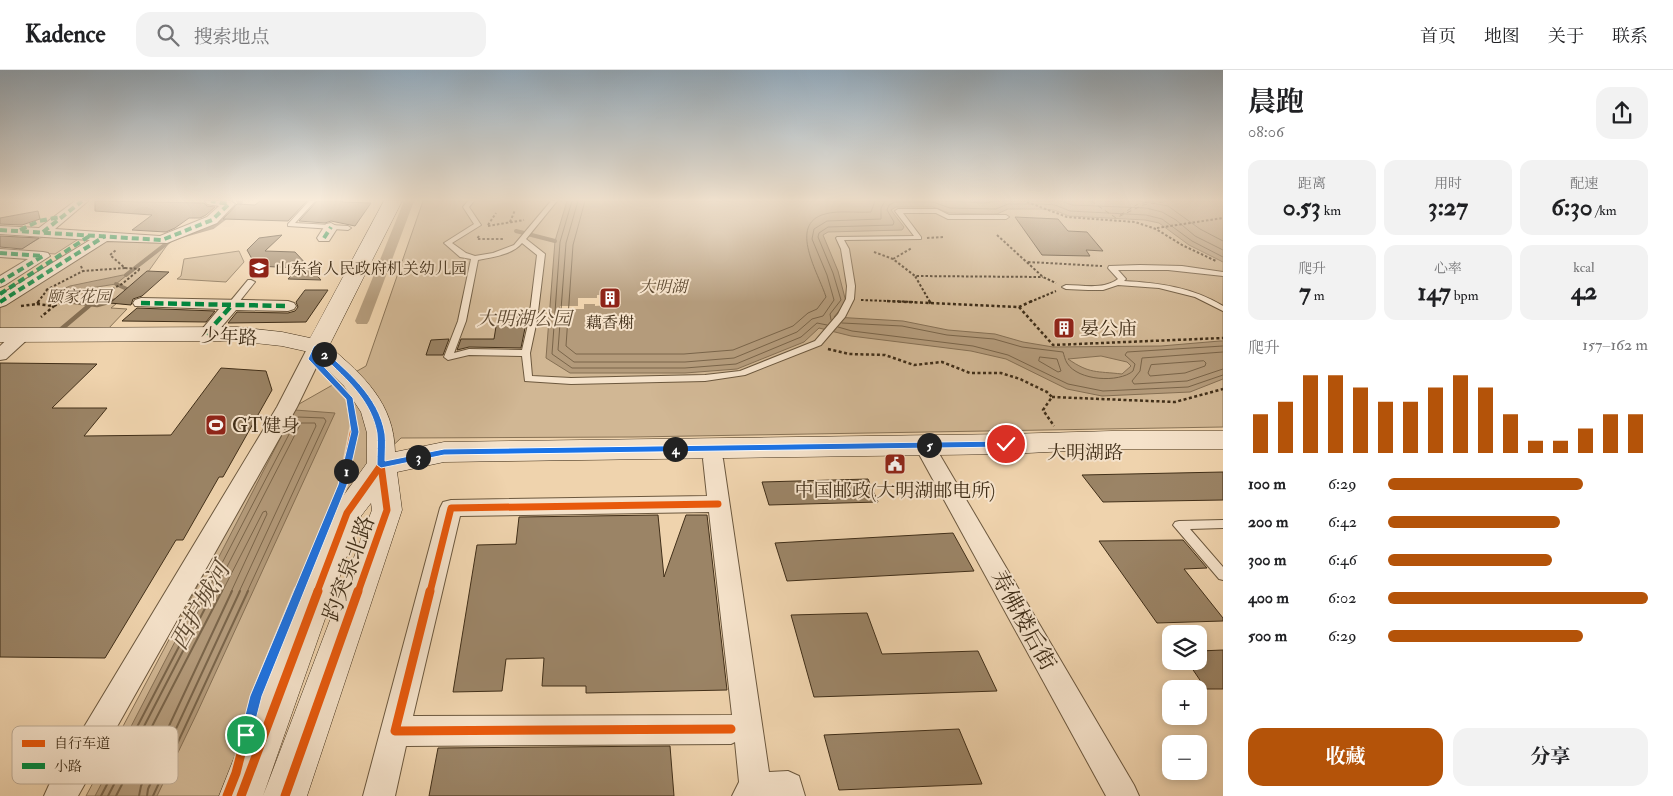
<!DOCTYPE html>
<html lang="zh">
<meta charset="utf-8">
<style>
:root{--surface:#fff;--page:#f2f2f2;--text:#202124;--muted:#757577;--line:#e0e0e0;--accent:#b45309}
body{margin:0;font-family:"IM FELL Double Pica","Noto Serif SC",serif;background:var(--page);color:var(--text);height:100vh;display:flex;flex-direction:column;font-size:19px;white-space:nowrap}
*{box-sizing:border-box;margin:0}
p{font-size:16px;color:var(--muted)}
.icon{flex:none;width:28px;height:28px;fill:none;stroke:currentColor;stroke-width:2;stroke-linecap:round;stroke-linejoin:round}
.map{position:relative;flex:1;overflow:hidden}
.drawer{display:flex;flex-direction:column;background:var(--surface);width:450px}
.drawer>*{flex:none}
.buttons{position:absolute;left:1162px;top:555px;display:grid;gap:10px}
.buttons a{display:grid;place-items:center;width:45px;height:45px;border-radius:10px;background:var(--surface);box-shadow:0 2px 8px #0003;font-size:25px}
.pin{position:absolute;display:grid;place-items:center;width:42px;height:42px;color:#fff;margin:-21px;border:2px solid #fff;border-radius:50%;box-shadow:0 1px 5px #0007}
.km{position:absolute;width:25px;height:25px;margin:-12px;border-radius:50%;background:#222;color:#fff;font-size:14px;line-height:25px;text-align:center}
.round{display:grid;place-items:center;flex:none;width:52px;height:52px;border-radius:15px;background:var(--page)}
.overview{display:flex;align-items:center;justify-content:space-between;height:85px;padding:0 25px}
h1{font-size:28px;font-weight:700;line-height:38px}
.figures{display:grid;grid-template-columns:repeat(3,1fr);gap:8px;height:85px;padding:5px 25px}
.figures div{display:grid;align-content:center;border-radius:12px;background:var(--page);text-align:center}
.figures b{font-size:25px;font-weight:700}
.figures small{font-size:14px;font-weight:400}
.figures p{font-size:14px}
.chart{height:140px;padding:10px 25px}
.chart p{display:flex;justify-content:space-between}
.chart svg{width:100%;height:90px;margin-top:5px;stroke:var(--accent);stroke-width:6}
.action{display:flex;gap:10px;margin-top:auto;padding:10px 25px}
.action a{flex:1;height:58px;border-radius:15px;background:var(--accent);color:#fff;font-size:20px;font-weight:700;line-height:58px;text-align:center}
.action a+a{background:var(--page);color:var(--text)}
ul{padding:0 25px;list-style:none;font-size:16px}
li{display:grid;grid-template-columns:80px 60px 1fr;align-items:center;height:38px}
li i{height:12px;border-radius:6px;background:var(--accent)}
header{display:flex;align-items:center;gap:30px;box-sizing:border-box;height:70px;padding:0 25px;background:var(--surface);border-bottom:1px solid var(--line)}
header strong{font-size:24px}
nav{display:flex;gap:28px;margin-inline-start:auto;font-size:18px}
.search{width:350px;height:45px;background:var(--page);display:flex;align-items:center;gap:12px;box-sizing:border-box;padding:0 18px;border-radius:15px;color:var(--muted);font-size:19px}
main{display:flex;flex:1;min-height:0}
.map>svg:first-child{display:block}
</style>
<header>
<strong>Kadence</strong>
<div class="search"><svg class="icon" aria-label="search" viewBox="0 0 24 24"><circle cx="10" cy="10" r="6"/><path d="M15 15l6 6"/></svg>搜索地点</div>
<nav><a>首页</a><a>地图</a><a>关于</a><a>联系</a></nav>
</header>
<main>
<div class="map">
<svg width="1223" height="726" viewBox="0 0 1223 726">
<rect width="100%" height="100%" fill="#efd3ad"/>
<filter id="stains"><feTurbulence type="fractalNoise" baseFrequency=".004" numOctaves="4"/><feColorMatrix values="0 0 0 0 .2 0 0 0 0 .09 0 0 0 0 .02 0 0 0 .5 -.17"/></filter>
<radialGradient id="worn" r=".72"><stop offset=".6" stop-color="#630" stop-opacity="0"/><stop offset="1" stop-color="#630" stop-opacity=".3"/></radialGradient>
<!-- green -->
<g fill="#d1b794" stroke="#897356">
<path d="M423 131H1223V357L633 367 401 368 348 418 219 726H86L292 338 366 296Z"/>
<path d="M48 166 80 168 55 184 17 181 40 168Z"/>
<path d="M105 170 170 171 138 216 111 238 127 239 107 260H0V237Z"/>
<path d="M239 181 244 192 226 212 177 209 181 206 184 189Z"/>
</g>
<!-- water -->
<g fill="#b49b7b" stroke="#867054" fill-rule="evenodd">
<path d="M567 131H1223V192L1189 175 1159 153 1145 150 1069 146 1054 140 1041 139H1008L997 144H984L949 143 933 137H896L891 140 904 157 902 160 828 162 823 165 838 201 846 232 834 247 903 251 948 260 995 264 1023 272 1053 277 1161 276 1220 271H1223V309L1190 322 1102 326 1067 319 1006 289 971 281 851 266 819 258 804 272 737 299 685 303H570L546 288 555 171ZM1101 286 1127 292 1131 296 1122 304C1096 301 1090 304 1068 289Z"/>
<path d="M123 205H127L116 214 84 219 62 229 51 230 63 219 70 216Z"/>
<path d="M295 340 335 343 197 643 157 726H95Z"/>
</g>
<!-- pier -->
<path fill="#efd3ad" d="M597 225H620L621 234 595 236V234H584V239H566V246H547V244L560 243V236H578V228H597Z"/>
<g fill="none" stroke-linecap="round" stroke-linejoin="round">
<!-- shore-far1 -->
<g stroke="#7a654a" stroke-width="1">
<path d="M572 131 560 172 552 284 572 298H685L736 294 801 267 817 253 827 255"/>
<path d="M578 131 566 173 558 280 574 292H685L734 288 797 262 812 249 823 246 834 230 827 205 812 169 814 159 827 151 881 149V138L885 131"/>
<path d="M585 131 573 175 566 276 576 284H684L733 280 793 256 808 243 817 239 826 227C819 204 787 154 825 144 839 140 856 143 871 142L875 131"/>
<path d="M946 131 984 133 999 131"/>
<path d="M1061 131 1072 135 1146 138 1162 142 1176 150 1195 166 1223 180"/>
<path d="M1141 131 1168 136 1200 159 1223 171"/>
<path d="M831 250 830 244 841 230 833 203 818 167 819 163 828 157 893 155 894 152 887 140 889 135 895 132H933L950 138 996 139 1008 134H1042L1055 135 1070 141 1146 145 1162 149 1192 171 1223 187"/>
<path d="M842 253 902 256 947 265 994 269 1022 277 1063 282C1064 285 1065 290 1067 293 1078 311 1119 313 1133 301L1135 294 1125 285 1127 282 1223 276"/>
<path d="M838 257 852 261 973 276 1008 285 1068 314 1103 321 1188 317 1223 305"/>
<path d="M1223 282 1142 288 1140 301 1132 311 1134 314 1187 311 1223 299"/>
<path d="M1040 287 1057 289 1061 301 1058 302 1039 291Z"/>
<path d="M1204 291 1206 293 1205 296 1185 303 1150 306 1148 303 1151 295Z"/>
<path d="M207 522 298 347 324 348 326 351 247 522"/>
<path d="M214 522 301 353H315L316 356 239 522"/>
<path d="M222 522 263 442 266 441 267 444 231 522"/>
</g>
<!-- shore -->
<g stroke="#7a654a" stroke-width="2">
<path d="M101 726 208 521"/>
<path d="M108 726 214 521"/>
<path d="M116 726 222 521"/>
<path d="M139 726 141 716 232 521"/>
<path d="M147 726 148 719 240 521"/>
<path d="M153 726 248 521"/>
</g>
<!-- stream-far1 -->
<g stroke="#867054" stroke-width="4">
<path d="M235 139 241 132 238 131"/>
<path d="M516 161 555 171"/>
<path d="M181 166 213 157 229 145"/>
<path d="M126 205 171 170"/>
<path d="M116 214 129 220 127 221"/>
<path d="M58 230 77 232"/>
<path d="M107 232 117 230"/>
</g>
<!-- stream -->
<g stroke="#867054" stroke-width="4.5">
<path d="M67 231 97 235 112 231"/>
<path d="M59 261 91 234"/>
</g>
<!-- canal -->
<path fill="#b49b7b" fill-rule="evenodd" d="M404 131H414L369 251 367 254H357L355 251Z"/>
<!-- ferry -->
<g stroke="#5e4a32" stroke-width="1" stroke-dasharray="4.5 4" stroke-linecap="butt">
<path d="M1091 131 1116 148 1143 135 1168 131"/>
<path d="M1120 145 1138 134 1153 131"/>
</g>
</g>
<!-- building -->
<g fill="#9b8466" stroke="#412f19">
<path d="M95 131 204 133 207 136 215 137 206 145 200 148H189L175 158 166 162 132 160 152 145 95 141Z"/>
<path d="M260 131H307L288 151 223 149 237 134 255 135Z"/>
<path d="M317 131H343L342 132 371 133 355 156 331 151 325 153 299 151Z"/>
<path d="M38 141 40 149 22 155 0 154V148Z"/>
<path d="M1015 147 1058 149 1068 161 1087 162 1103 181 1086 180 1090 186 1042 185Z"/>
<path d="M282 165 265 181 295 182 321 210 288 209 298 198 256 196 247 180 259 168Z"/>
<path d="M0 166 39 168 22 179 0 177Z"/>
<path d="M147 201 169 202 142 226 133 229 131 235 110 233Z"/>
<path d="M305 220H328L306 252 228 253 237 242 288 243 295 241 298 237 296 232Z"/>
<path d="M137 238 215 241 206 252 122 251Z"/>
<path d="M528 243 521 278 469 277 457 280 461 269H494L498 244Z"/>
<path d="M449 269 443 285H426L431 270Z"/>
<path d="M0 293 97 294 52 338H107L84 366 171 365 221 298 266 301 272 320 223 407H219L183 470H176L105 588 0 587Z"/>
<path d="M1223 402V430L1103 432 1082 405Z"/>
<path d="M868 409 878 432 769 435 762 412Z"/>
<path d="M658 445 664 507 686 445H707L727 620 586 623V616H542L544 588 506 589 502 621 453 622 477 475 516 474 519 447Z"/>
<path d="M953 463 974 501 787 511 775 473Z"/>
<path d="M1183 470 1207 498 1184 499 1223 548V551L1157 553 1099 471Z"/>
<path d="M867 543 882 584 978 581 997 621 814 627 791 545Z"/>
<path d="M1223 580V619H1206L1187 591H1199V581Z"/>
<path d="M959 659 982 714 839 720 824 665Z"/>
<path d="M670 676 674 726H429L438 678Z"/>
</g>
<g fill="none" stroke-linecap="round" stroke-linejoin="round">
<!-- lane casing -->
<g stroke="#6c583e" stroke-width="2">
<g id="lane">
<path d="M309 131H315L295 153 348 156 351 158 348 160 288 156V154Z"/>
<path d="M468 131H474L469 137 481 155 452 173 466 183 475 186 493 183 514 175 551 131H557L526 169 545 184 537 250 530 283 532 306 571 308 705 305 740 301 815 271 838 244 846 229 847 216 841 179 836 168 837 167 914 166 895 141 898 139H937L949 145H1006L1009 147 1006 149H948L936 143H903L921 167V169L844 170 849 179 855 216 854 229 845 247 821 275 745 305 705 311 571 314 525 311 522 286 469 285 448 290 444 287 458 251 471 189 460 187 444 173 474 154 463 137ZM522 173 537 185 529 250 522 280 469 279 454 283 466 251 478 190C493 187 512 185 522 173Z"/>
<path d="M1140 195 1182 196 1223 202V206L1168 200H1118L1126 209 1124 211C1159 213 1192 217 1223 236V241L1195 227 1159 218 1118 215 1103 220H1088L1066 219 1062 217 1066 215C1083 215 1103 220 1118 209L1108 198 1109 196Z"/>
<path d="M248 210H251L255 212 235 237H229V233Z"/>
<path d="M1223 450V458L1190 459 1223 497V510L1219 509 1173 455 1175 452 1179 451Z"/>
</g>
</g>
<!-- street casing -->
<g stroke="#6c583e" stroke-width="2">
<g id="street">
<path d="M75 131H88L55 159 160 166 207 147 219 136 207 134 205 131H231L235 134 217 153 167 173 107 171 6 235 0 237V225L90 170 0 164V156L39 158Z"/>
<path d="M331 153 338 157 329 171H319L317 168 326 154Z"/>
<path d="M0 179 43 182 48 183 50 186 5 215 0 217V206L28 189 0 187Z"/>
<path d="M141 228 288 231 294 233 296 236 294 239 288 241 236 240 212 268H200L198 264 219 239 135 236 133 233 135 230Z"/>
<path d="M23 259 29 260 31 264 29 268 6 289 0 290V276L17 260Z"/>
<path d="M317 272 323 273 326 277 297 337 78 726H44L49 715 277 337 308 277 311 273Z"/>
<path d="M924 368 931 370 934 375 1134 715 1139 726H1106L914 375 917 370Z"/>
<path d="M713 382 720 384 723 389 769 702 788 701 799 706 805 726H732L739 712 735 672 731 674 406 676 395 726H363L440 438 443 432 451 430 707 426 703 389 706 384ZM709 442 732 645 413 646 460 446Z"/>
</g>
</g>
<!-- secondary casing -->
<g stroke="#412f19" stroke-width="1">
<path id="secondary" d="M384 131H402L329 276C364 306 394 333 395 382L444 372 1007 364 1112 361H1223V379H1112L1007 384 444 392 397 402 402 440 307 726H263L372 440 371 433 361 446 263 726H219L331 443 367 393V363L361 342 344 316 309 282 282 276 237 271 0 272V258L237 257 282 262 310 268Z"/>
</g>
<!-- path-far1 -->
<g stroke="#412f19" stroke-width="2" stroke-dasharray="2.5 2" stroke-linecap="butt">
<path d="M1027 132 1067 147 1135 152 1156 159 1182 175 1216 191"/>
<path d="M510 152 515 140"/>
<path d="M488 155 496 143"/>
<path d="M488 156 524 150"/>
<path d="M1157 158 1223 148"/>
<path d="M997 165 1043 207 1056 213"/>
<path d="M479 166 477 169H504"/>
<path d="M927 168 944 167"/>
<path d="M874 182 893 189 915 206"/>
<path d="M893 189 912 178"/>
<path d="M1028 192 1102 196"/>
<path d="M81 196 83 201 125 198 110 185 116 180"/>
<path d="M125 198 140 199"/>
<path d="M46 220 83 201"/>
<path d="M861 230 916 232"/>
<path d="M38 232 47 220"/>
<path d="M61 232 87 220H110L122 214 140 199"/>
<path d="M930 232 915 206 1043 207"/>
<path d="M1030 232 1056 221"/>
</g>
<!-- path -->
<g stroke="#412f19" stroke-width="2.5" stroke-dasharray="3 2.5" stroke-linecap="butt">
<path d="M887 231 1019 237 1032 231"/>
<path d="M929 231 931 234"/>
<path d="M37 234 54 236 41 247"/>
<path d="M21 236 37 234 39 231"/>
<path d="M54 236 64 231"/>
<path d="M1019 237 1053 275 1223 268"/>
<path d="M828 279 849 284 885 285 914 295 942 292 970 303H1001L1020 309 1047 322 1052 327 1043 340 1054 356"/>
<path d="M1052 327 1175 332 1223 319"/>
</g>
<!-- lane -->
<use href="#lane" fill="#f5e2ca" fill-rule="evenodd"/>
<!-- street -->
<use href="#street" fill="#f5e2ca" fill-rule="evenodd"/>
<!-- secondary -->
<use href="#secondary" fill="#f5e2ca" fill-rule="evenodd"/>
<!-- quiet-far1 -->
<g stroke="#00873e" stroke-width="4" stroke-dasharray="7 4" stroke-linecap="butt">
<path d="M0 160 162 170 212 150 229 134 211 131"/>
<path d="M20 160 39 151 60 147"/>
<path d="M43 162 82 131"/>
<path d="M324 168 331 157"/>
<path d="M0 183 43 186 0 212"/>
<path d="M0 224 91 165"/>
<path d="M0 232 105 166"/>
</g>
<!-- quiet -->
<g stroke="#00873e" stroke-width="4.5" stroke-dasharray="9 4.5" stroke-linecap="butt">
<path d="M141 233 288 236"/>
<path d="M206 264 232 235"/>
</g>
<!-- cycleway-far2 casing -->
<g stroke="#f5e2ca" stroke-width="8">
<path id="cycleway-far2" d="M312 289 349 328 355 360"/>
</g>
<!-- cycleway-far1 casing -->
<g stroke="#f5e2ca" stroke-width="10">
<g id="cycleway-far1">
<path d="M299 522 343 415 354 359"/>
<path d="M317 522 347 443 381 395"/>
<path d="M358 522 387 440 381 395"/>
<path d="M430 522 451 438 718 434"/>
</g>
</g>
<!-- cycleway casing -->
<g stroke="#f5e2ca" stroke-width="12">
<g id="cycleway">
<path d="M430 521 395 661 731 659"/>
<path d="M227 726 236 703 256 626 299 521"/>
<path d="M241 726 318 521"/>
<path d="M285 726 358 521"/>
</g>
</g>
<!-- cycleway-far2 -->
<use href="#cycleway-far2" stroke="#e8590c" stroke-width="5.5"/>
<!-- cycleway-far1 -->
<use href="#cycleway-far1" stroke="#e8590c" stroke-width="7"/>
<!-- cycleway -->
<use href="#cycleway" stroke="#e8590c" stroke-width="9"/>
</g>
<!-- sky -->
<linearGradient id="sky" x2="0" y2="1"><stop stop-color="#93aabc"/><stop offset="0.56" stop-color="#f8ebda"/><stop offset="1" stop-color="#f8ebda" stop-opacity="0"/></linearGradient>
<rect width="1223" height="232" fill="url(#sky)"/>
<!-- route -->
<path fill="#1a73e8" stroke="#fff" d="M314 276H319C346 300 379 326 385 364 386 372 385 382 385 391L444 379 1006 371 1011 374 1006 377 444 385 381 398 377 395C377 384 378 373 377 363 371 328 342 305 318 282L316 288 353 328 359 362 347 415 262 626 252 665 251 669 246 671 242 669 240 665 250 626 338 415 351 362 346 329 308 289Z"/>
<!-- icons -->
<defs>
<g id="school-square" transform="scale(1.125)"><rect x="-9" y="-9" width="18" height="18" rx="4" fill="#8f2418" stroke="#f5e2ca"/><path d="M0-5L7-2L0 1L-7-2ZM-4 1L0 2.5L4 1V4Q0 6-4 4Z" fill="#fff"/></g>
<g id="building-square" transform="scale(1.125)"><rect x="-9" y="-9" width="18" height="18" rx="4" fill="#8f2418" stroke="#f5e2ca"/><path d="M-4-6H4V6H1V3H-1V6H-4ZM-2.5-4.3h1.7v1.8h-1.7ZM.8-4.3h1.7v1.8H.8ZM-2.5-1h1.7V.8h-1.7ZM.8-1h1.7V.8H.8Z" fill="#fff"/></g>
<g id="stadium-square" transform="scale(1.125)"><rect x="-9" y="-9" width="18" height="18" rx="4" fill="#8f2418" stroke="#f5e2ca"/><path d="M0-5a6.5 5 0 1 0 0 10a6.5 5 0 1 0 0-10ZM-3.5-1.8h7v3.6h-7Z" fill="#fff"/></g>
<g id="civic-square" transform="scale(1.125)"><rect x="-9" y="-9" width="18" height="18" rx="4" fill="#8f2418" stroke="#f5e2ca"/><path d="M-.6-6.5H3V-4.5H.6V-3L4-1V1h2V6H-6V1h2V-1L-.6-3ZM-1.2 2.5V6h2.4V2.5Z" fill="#fff"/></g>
</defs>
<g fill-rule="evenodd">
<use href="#school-square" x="259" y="198"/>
<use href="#building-square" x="610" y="228"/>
<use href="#building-square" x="1064" y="258"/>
<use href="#stadium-square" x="216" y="355"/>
<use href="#civic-square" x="895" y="394"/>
</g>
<g text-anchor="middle" stroke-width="4" stroke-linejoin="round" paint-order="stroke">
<!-- far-poi labels -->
<g font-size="16" fill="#412f19" stroke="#f5e2ca" text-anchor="start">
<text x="275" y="204">山东省人民政府机关幼儿园</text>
<text x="610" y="258" text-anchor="middle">藕香榭</text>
</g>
<!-- far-water labels -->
<g font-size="16" font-style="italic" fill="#5e4a32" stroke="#f5e2ca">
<text x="663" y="222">大明湖</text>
</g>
<!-- far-park labels -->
<g font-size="16" font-style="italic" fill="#5e4a32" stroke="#f5e2ca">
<text x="79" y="232">颐家花园</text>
</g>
<!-- park labels -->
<g font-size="19" font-style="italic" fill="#5e4a32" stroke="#f5e2ca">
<text x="524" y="255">大明湖公园</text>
</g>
<!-- poi labels -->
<g font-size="19" fill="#412f19" stroke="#f5e2ca" text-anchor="start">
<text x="1080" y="265">晏公庙</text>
<text x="232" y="362">GT健身</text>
<text x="895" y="427" text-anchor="middle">中国邮政(大明湖邮电所)</text>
</g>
<!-- street labels -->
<g font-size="19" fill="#412f19" stroke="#f5e2ca">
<text transform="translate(229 266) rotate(3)" y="7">少年路</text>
<text x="1085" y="389">大明湖路</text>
</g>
<!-- near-street labels -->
<g font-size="22" fill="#412f19" stroke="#f5e2ca">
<text transform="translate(348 498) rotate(-70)" y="8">趵突泉北路</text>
<text transform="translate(1024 550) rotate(61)" y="8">寿佛楼后街</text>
</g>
<!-- near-water labels -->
<g font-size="24" font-style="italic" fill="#5e4a32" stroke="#f5e2ca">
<text transform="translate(200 536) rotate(-61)" y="8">西护城河</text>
</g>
</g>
<!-- legend -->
<rect x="12" y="656" width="166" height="58" rx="8" fill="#f5e2ca" stroke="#bfac95" stroke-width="1"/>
<rect x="22" y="670" width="23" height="7" fill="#e8590c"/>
<rect x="22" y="693" width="23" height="6" fill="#00873e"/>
<g font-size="14" fill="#412f19">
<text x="54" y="678">自行车道</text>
<text x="54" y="701">小路</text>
</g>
<rect width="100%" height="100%" filter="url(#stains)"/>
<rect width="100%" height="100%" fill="url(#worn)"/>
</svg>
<div class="buttons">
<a><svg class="icon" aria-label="layers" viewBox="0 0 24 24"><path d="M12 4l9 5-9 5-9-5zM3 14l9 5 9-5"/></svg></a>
<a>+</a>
<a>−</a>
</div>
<div class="pin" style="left:246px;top:665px;background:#1e9e55"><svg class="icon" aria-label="arrive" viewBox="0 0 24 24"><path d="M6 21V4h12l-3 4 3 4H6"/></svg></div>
<div class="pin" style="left:1006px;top:374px;background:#d93025"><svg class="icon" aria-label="check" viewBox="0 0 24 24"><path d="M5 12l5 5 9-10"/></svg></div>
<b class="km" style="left:346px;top:401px">1</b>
<b class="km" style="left:324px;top:284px">2</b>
<b class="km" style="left:418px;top:387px">3</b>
<b class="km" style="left:675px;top:379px">4</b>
<b class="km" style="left:929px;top:375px">5</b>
</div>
<section class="drawer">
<div class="overview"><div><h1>晨跑</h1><p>08:06</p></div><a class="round"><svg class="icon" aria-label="share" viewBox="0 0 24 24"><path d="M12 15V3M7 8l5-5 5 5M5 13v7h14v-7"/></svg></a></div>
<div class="figures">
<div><p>距离</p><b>0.53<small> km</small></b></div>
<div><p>用时</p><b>3:27</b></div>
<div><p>配速</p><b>6:30<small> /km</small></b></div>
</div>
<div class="figures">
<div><p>爬升</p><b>7<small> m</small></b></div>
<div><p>心率</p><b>147<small> bpm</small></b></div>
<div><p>kcal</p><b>42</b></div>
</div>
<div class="chart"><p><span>爬升</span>157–162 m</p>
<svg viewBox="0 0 160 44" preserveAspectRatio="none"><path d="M5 44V25M15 44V19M25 44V6M35 44V6M45 44V12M55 44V19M65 44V19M75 44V12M85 44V6M95 44V12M105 44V25M115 44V38M125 44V38M135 44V32M145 44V25M155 44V25"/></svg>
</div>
<ul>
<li><b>100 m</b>6:29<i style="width:75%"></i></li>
<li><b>200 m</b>6:42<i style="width:66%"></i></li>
<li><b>300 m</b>6:46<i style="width:63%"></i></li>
<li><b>400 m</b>6:02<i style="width:100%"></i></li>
<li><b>500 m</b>6:29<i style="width:75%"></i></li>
</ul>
<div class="action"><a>收藏</a><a>分享</a></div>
</section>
</main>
